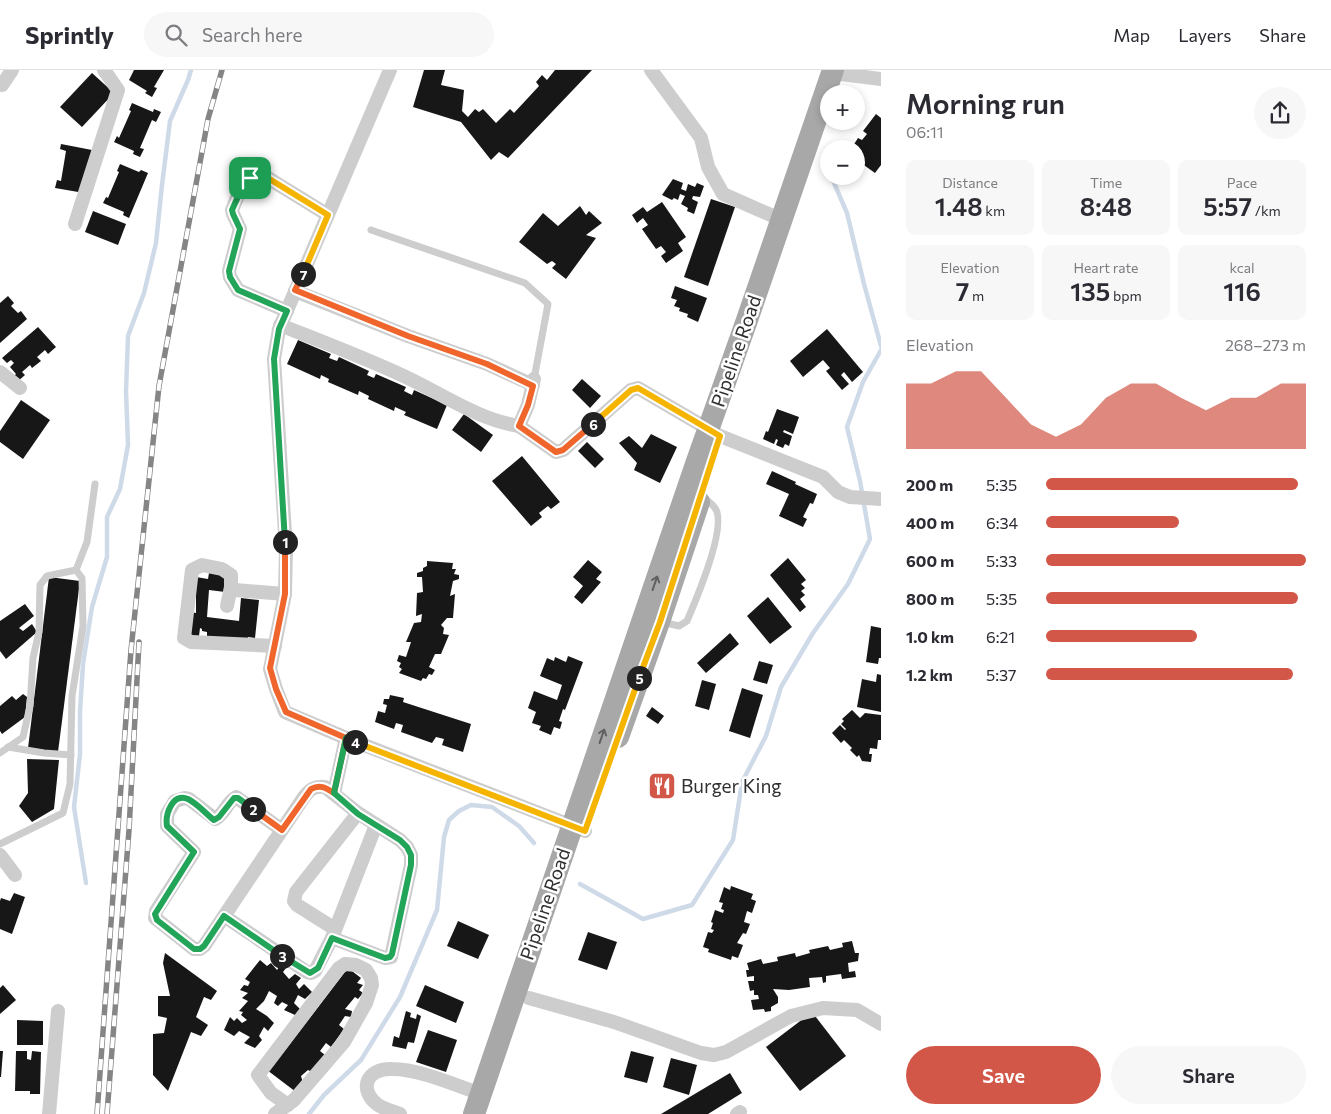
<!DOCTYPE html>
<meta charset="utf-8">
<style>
:root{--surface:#fff;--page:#f7f7f7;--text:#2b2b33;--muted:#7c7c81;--line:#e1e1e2;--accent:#d25748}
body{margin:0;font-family:Commissioner,sans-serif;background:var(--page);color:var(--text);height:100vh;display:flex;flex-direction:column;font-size:19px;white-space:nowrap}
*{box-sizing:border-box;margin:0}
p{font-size:16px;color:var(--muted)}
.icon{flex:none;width:28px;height:28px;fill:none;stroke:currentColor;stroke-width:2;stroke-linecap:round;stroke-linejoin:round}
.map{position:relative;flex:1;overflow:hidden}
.drawer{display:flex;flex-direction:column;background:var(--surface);width:450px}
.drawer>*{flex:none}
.tools{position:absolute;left:820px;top:15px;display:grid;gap:10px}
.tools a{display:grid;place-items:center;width:45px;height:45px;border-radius:50%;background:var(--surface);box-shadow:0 2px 8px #0003;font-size:25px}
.pin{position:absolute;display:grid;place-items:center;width:42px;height:42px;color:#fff;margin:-21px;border-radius:10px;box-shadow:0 2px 8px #0006}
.km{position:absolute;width:25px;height:25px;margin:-12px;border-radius:50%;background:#222;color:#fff;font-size:14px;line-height:25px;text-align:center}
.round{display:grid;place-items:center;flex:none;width:52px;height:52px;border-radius:26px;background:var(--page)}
.overview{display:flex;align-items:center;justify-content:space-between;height:85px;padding:0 25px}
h1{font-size:28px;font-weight:600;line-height:38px}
.metrics{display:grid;grid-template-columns:repeat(3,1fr);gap:8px;height:85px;padding:5px 25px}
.metrics div{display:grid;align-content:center;border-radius:10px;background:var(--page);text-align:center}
.metrics b{font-size:25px;font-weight:600}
.metrics small{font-size:14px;font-weight:400}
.metrics p{font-size:14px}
.chart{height:140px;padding:10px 25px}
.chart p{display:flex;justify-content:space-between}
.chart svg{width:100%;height:90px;margin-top:5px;fill:var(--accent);opacity:.7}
.button{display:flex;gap:10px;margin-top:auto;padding:10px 25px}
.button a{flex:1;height:58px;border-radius:30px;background:var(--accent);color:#fff;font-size:20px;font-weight:600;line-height:58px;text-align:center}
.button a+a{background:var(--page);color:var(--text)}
ul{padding:0 25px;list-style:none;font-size:16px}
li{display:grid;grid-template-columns:80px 60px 1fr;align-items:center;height:38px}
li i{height:12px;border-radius:6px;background:var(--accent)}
header{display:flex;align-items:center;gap:30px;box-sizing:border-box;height:70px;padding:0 25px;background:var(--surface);border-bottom:1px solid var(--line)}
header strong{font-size:24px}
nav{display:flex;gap:28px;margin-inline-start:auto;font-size:18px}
.search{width:350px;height:45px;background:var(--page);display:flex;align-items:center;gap:12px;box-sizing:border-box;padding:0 18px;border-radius:28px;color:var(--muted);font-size:19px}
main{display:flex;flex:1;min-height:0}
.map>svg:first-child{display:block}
</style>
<header>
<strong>Sprintly</strong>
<div class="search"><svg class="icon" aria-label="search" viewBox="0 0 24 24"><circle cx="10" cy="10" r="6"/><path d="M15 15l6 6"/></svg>Search here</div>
<nav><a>Map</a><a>Layers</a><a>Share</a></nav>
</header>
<main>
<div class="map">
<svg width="881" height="1044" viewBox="0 0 881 1044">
<rect width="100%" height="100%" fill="#fff"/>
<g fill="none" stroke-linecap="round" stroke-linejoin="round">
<!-- stream -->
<g stroke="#cfdae9" stroke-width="4.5">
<path d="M826 96 829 101"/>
<path d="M831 106 847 143 864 214 881 276"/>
<path d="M86 813 74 737 80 684V641L83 594 92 537 107 487V447L120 419 128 375 126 321 128 266 144 223 156 173 162 115 170 51 188 10 191 0"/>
<path d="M580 814 643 849 692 835 733 770 742 712 766 666 781 617 813 563 848 514 870 469 860 411 847 357 863 312 881 280"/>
<path d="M309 1044 324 1025 361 990 400 927 437 840 444 767 449 750 459 741 471 735 492 737 519 756 534 773"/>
</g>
</g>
<!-- building -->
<g fill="#171717">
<path d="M134 0H164L154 17 157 18 152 27 145 23 147 21 129 10Z"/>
<path d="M424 0H445L441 15 464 20 462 41 468 47 475 39 479 42 483 39 496 53 510 39 514 43 539 16 536 12 542 5 547 10 555 0H592L508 88 499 82 491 90 461 52 413 37Z"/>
<path d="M92 3 114 23 82 57 60 37Z"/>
<path d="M132 33 153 42 154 39 161 42 156 52 152 50 140 78 144 79 140 87 133 84 134 81 114 72 117 66 119 68 131 41 129 40Z"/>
<path d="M876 44 881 48V95L875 103 861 93 860 94 856 92V79H851L858 68 862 70 867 64 863 61Z"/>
<path d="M61 74 92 80 84 123 55 118 57 110 61 111 66 81 60 79Z"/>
<path d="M120 94 139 102 141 100 148 103 129 148 123 145 124 142 103 133 106 127 108 128 119 102 117 101Z"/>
<path d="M673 109 683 113 681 119 686 121 688 114 695 117 697 113 704 116 700 127 693 126 692 129 698 132 694 144 687 141 688 138 681 134 685 126 680 124 678 130 674 128 672 130 662 125Z"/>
<path d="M711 129 735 137 708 216 684 207Z"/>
<path d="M662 132 686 167 678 173 683 181 666 193 661 186 666 182 661 176 656 179 642 159 648 155 643 148 637 153 632 145 643 137 647 142Z"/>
<path d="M580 136 586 145 589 141 602 153 586 165 596 168 566 209 552 198 556 194 552 191 547 194 519 172 543 143 558 156Z"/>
<path d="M93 141 126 154 118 175 85 162Z"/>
<path d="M675 216 707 228 698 252 687 247 688 244 679 241 680 238 674 236 677 230 671 228Z"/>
<path d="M8 226 14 233 11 236 18 243 21 241 27 249 0 273V233Z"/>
<path d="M38 257 56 277 48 284 45 280 37 287 41 291 32 298 30 295 22 302 25 305 17 312 13 307 16 304 10 297 14 293 11 290 7 293 2 288Z"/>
<path d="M827 259 863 302 852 312 844 302 841 305 849 314 842 320 826 301 830 298 823 290 803 307 790 291Z"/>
<path d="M298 270 331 284 329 288 337 291 339 287 369 301 367 305 374 308 376 304 406 317 404 321 412 325 414 320 447 335 437 359 404 345 406 342 395 337 394 341 368 329 369 326 359 321 358 325 328 312 329 309 321 305 320 309 287 294Z"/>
<path d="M582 309 601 326 590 338 572 320Z"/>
<path d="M21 330 50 350 23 389 0 372V361Z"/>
<path d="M777 339 799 347 793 364 784 360 783 362 792 366 789 376 785 374 783 378 776 375 778 370 776 369 774 374 763 369 766 361 768 362Z"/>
<path d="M464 344 493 365 481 382 452 360Z"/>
<path d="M651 364 677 377 660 413 634 400 637 393 619 373 629 366 642 378Z"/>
<path d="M587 372 604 389 595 398 578 381Z"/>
<path d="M522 386 560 432 551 439 548 436 539 443 542 447 531 456 492 411Z"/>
<path d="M772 401 796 412 795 414 817 424 813 434 810 433 803 447 807 449 803 457 779 446 789 424 766 414Z"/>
<path d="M788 488 806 510 801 514 805 518 801 521 805 525 800 529 806 537 800 542 770 505Z"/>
<path d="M588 490 602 502 596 509 601 512 582 534 574 527 583 516 573 507Z"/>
<path d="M427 491 453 493 452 499H456L454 504 459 505V509L453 511 450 526 455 524 453 548H447L441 555 444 558 443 564 449 565 441 584H435L429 597 435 600 432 605 429 604 426 609 423 608 421 611 399 603 402 599 399 597 401 593 397 591 399 585 406 587 411 572H406L414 553 421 552 422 544 416 546 417 523 423 522 422 507H417V503L423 501V498L427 496Z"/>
<path d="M209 503 227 505 225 522 209 520 207 547 239 551 241 528 259 530 255 568 248 567 247 571 207 566V562L202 561V559L200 558 199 566 188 565 191 542 196 543V507L208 509Z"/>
<path d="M49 507 80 511 58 682 28 678Z"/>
<path d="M768 527 792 557 770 574 747 546Z"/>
<path d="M25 534 34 546 19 558 23 561 32 554 37 562 6 589 0 581V551Z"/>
<path d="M871 556 881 558V588H879L878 594 866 592Z"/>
<path d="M730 563 739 574 706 603 697 593Z"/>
<path d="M568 586 583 592 565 640 563 639 559 651 562 652 560 659 554 657 551 665 539 660 541 656 532 653 536 642 528 638 534 621 557 630 562 615 540 606 547 588 554 591 555 587 566 592Z"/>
<path d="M759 591 773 595 767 614 753 610Z"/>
<path d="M877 604 881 605V642L857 637 862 609 876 612Z"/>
<path d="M702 610 716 614 709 640 695 636Z"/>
<path d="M742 618 763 625 750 668 729 661Z"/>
<path d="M23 624 27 627 25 647 2 664 0 661V636L12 626 16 630Z"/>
<path d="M390 625 404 628 403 632 471 654 463 682 442 675 444 669 436 667 432 673 401 662 403 655 396 653 394 659 375 652 378 641 385 643 387 635 383 634 384 629H389Z"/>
<path d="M652 637 664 646 658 654 646 646Z"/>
<path d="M852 640 860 648 865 643 881 645V670H878L877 679 870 678 869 684H872L871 692 862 691 859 685 857 687 850 680 852 678 844 670 841 673 832 663 840 655 845 660 846 659 841 654 844 651 842 649Z"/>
<path d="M27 689 59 690 54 739 32 752 19 736 28 723Z"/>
<path d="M731 816 753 824 751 829 756 831 752 843 747 841 744 852 750 854 746 864 743 863 737 873 743 875 738 888 732 886 731 890 708 882 709 879 703 877 708 862 712 863 714 860 711 859 713 853 711 852 715 840 723 843 724 840 721 839 723 833 719 832 724 817 730 820Z"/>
<path d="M14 823 25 827 12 864 0 859V831L1 828 10 831Z"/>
<path d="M458 851 489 865 478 889 447 876Z"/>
<path d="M588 862 617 872 607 900 578 890Z"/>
<path d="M852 871 855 883H859L858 891 848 893 849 902 855 901 856 907 842 909 841 904 826 906V912L823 913 822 907 809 908 810 917 789 920 773 919 778 927V933L771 937V941L765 942 764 939 753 940 751 930 759 929 758 925H754V920L750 921 748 911H754V906L747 907 746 900H749L747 893 761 889 763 894 778 891 777 887 795 883 796 887 810 883 809 880 828 876 830 880 843 877 842 873Z"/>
<path d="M165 883 217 921 211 930 204 927 196 947 208 955 201 966 191 962 168 1021 153 1005V964L164 963 167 948 158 946V926H170L163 893Z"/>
<path d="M260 890 267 896 271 893 277 900 281 894 286 898 283 902 289 909 295 904 301 908 296 914 299 919 304 914 312 922 305 929 298 925 294 933 300 939 295 945 284 940 288 935 282 932 278 936 274 933 277 926 269 921 264 931 256 939 267 946 274 953 268 961 264 957 259 966 262 970 255 978 244 973 250 967 239 961 234 966 224 960 230 947 234 951 237 948 242 953 247 950 241 945 243 942 239 941 248 931 242 928 248 923 240 920 244 915 248 916 250 912 245 909Z"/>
<path d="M348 898 361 908 357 913 363 915 359 920 363 923 358 929 355 927 345 939 352 941 351 947 345 946 339 955 344 959 331 977 326 973 320 981 325 985 312 1002 308 1000 301 1006 303 1013 296 1022 267 1000 273 996Z"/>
<path d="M3 915 16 930 0 944V918Z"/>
<path d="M425 915 464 932 456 953 416 936Z"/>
<path d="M406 941 411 943 410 947 416 949 417 944 421 946 414 973 408 972 406 979 392 976 394 966 399 968Z"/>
<path d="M812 942 846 986 800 1021 766 977Z"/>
<path d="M17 950 43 951V975H17Z"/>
<path d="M428 960 457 970 446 1002 416 992Z"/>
<path d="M0 981H3L1 1007H0Z"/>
<path d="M16 981H27V989L31 990 32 981 41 982 40 1024H30V1021H15Z"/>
<path d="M631 981 654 987 647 1013 624 1007Z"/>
<path d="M671 988 697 995 689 1025 663 1017Z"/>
<path d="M730 1003 742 1023 708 1044H661Z"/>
</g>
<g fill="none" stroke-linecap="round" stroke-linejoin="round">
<!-- lane -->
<g stroke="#cdcdcd" stroke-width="7">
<path d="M371 160 525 213 548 234 534 309"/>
<path d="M662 552 679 556 687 551C696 530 728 456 715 438 712 434 707 430 703 427"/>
<path d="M8 677 44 683 71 685"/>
<path d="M0 683 23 667 30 636 33 588 39 562 40 515 47 506 76 500 87 472 95 414"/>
<path d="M0 774 63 743 70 714 72 626 83 556 82 508 76 500"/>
</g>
<!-- street -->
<g stroke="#cdcdcd" stroke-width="14">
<path d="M390 0 279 259 274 289 286 479 285 524 270 599 276 619 285 642 346 668 585 761"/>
<path d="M651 0 701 68 708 97 723 124 782 150"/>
<path d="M841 4 881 9"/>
<path d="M2 15 12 0"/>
<path d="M75 154 118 20 104 0"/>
<path d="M295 221 408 266 487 294 533 315"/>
<path d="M287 241 238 220 230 207 229 201 240 159 233 144 232 140C239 124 242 105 263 105L328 145"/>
<path d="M280 255C325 273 371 290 414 311 448 328 481 350 519 356"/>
<path d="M0 302 20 318"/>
<path d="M534 309 528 335 519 356 556 382 563 380 631 320 638 318 720 366 823 407 838 422 850 427 881 429"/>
<path d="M227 536 231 517"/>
<path d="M275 576 191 572 184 568 192 500 202 495 222 499 231 505V517L235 520 285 524"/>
<path d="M334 723 346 668"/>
<path d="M282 760 236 727C227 732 224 745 215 749L189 729 185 728 175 731 167 744V756L194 782 156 841 155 848 194 879H200L204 876 304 727C310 719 314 716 325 717L358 743 400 770 407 777 411 785V795L391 887 385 888 332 868"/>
<path d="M0 785 15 805"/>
<path d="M224 846 307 902 311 903 315 901 332 868 376 755"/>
<path d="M335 859 297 835 294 831 296 822 358 743"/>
<path d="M529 928 614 952 701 983 714 985 726 982 791 946 823 938 857 940 881 954"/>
<path d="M49 1044 58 941"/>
<path d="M275 1044 294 1030 344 972 366 933 372 915 371 908 366 900 356 895 345 894 339 898 258 1005 271 1023 288 1035"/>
<path d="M400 1044C393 1041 384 1039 378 1035 358 1020 366 998 392 999 419 999 455 1015 481 1024"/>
<path d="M737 1044 740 1042"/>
</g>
<!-- primary -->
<g stroke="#a8a8a8" stroke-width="22">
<path d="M618 667 659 552 699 432"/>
<path d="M474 1044 696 394 747 250 833 0"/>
</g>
<!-- rail casing -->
<g stroke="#858585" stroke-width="5.5">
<g id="rail">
<path d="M97 1044 131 580 159 316 208 49 222 0"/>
<path d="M107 1044 129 760 139 572"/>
</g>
</g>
<!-- rail -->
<use href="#rail" stroke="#fff" stroke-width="4" stroke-dasharray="11" stroke-linecap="butt"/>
</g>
<!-- one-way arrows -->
<defs><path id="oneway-shaft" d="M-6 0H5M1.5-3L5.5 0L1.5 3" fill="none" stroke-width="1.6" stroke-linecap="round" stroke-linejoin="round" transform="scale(1.25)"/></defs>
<g stroke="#606060">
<use href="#oneway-shaft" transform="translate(655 513) rotate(-71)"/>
<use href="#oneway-shaft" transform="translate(602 666) rotate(-71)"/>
</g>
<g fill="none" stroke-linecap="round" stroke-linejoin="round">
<!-- split-1 casing -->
<g stroke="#fff" stroke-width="10">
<path id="split-1" d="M250 108 245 111 232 140 233 144 240 159 229 201 230 207 238 220 287 241 279 259 274 289 285 472"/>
</g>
<!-- split-2 casing -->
<g stroke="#fff" stroke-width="10">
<path id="split-2" d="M253 739 282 760 311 719C320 714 326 718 334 723L346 668 286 642 276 619 270 598 285 524V472"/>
</g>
<!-- split-3 casing -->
<g stroke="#fff" stroke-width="10">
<path id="split-3" d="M253 739 238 728H234L219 747 214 750C206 744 198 734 188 729 173 722 165 744 167 756L194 782 155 844 157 850 194 879H200L204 876 224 846 282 886"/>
</g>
<!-- split-4 casing -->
<g stroke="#fff" stroke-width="10">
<path id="split-4" d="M282 886 310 903 318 898 332 868 385 888 390 887 392 884 411 795V785L407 777 400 770 358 744 334 723 346 668 355 672"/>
</g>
<!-- split-5 casing -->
<g stroke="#fff" stroke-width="10">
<path id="split-5" d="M355 672 585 761 639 608"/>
</g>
<!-- split-6 casing -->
<g stroke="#fff" stroke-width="10">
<path id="split-6" d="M593 354 631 320 638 318 720 366 660 552 639 608"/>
</g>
<!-- split-7 casing -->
<g stroke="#fff" stroke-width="10">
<path id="split-7" d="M303 204 295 220 408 266 487 294 533 316 528 335 519 356 556 382 563 380 593 354"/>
</g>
<!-- split-8 casing -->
<g stroke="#fff" stroke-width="10">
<path id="split-8" d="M250 108 263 105 328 145 303 204"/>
</g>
<!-- split-1 -->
<use href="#split-1" stroke="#22a559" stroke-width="6"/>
<!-- split-2 -->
<use href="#split-2" stroke="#f0652b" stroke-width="6"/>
<!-- split-3 -->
<use href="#split-3" stroke="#22a559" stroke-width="6"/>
<!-- split-4 -->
<use href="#split-4" stroke="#22a559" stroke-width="6"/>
<!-- split-5 -->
<use href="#split-5" stroke="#f5b400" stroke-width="6"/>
<!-- split-6 -->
<use href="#split-6" stroke="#f5b400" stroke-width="6"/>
<!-- split-7 -->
<use href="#split-7" stroke="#f0652b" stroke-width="6"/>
<!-- split-8 -->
<use href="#split-8" stroke="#f5b400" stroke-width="6"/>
</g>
<!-- icons -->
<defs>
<g id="restaurant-square" transform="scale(1.4375)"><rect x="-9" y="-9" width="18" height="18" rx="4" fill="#d25748" stroke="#fff"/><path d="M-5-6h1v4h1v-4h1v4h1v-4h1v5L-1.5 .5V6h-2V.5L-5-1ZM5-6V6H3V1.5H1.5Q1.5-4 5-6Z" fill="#fff"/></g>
</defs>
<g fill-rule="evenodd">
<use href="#restaurant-square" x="662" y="716"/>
</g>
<g text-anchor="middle" stroke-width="5" stroke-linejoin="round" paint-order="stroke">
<!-- street labels -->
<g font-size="19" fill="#303030" stroke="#fff">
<text transform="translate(736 281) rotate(-71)" y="7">Pipeline Road</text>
<text transform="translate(545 834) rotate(-71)" y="7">Pipeline Road</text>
</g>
<!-- poi labels -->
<g font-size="19" fill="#303030" stroke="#fff" text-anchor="start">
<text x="681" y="723">Burger King</text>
</g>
</g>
</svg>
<div class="tools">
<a>+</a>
<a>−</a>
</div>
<div class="pin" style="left:250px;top:108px;background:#1e9e55"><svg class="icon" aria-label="arrive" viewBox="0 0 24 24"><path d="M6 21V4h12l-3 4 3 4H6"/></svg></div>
<b class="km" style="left:285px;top:472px">1</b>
<b class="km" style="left:253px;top:739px">2</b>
<b class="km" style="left:282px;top:886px">3</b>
<b class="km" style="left:355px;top:672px">4</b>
<b class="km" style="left:639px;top:608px">5</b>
<b class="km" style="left:593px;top:354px">6</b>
<b class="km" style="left:303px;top:204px">7</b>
</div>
<section class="drawer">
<div class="overview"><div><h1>Morning run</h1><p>06:11</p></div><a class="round"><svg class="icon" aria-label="share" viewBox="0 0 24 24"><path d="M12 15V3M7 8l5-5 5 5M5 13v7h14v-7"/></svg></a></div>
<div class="metrics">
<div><p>Distance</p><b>1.48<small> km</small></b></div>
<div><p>Time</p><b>8:48</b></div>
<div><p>Pace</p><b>5:57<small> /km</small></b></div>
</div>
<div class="metrics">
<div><p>Elevation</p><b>7<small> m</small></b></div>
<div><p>Heart rate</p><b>135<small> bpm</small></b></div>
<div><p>kcal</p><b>116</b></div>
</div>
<div class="chart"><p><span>Elevation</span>268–273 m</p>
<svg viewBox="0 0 160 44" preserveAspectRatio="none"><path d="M0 44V12L10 12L20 6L30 6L40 19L50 32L60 38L70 32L80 19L90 12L100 12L110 19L120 25L130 19L140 19L150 12L160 12V44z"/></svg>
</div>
<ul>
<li><b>200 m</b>5:35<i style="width:97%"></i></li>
<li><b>400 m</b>6:34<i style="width:51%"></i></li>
<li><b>600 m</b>5:33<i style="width:100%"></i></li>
<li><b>800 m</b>5:35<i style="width:97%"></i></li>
<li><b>1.0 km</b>6:21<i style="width:58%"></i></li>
<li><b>1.2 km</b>5:37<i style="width:95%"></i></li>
</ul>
<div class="button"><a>Save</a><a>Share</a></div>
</section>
</main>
